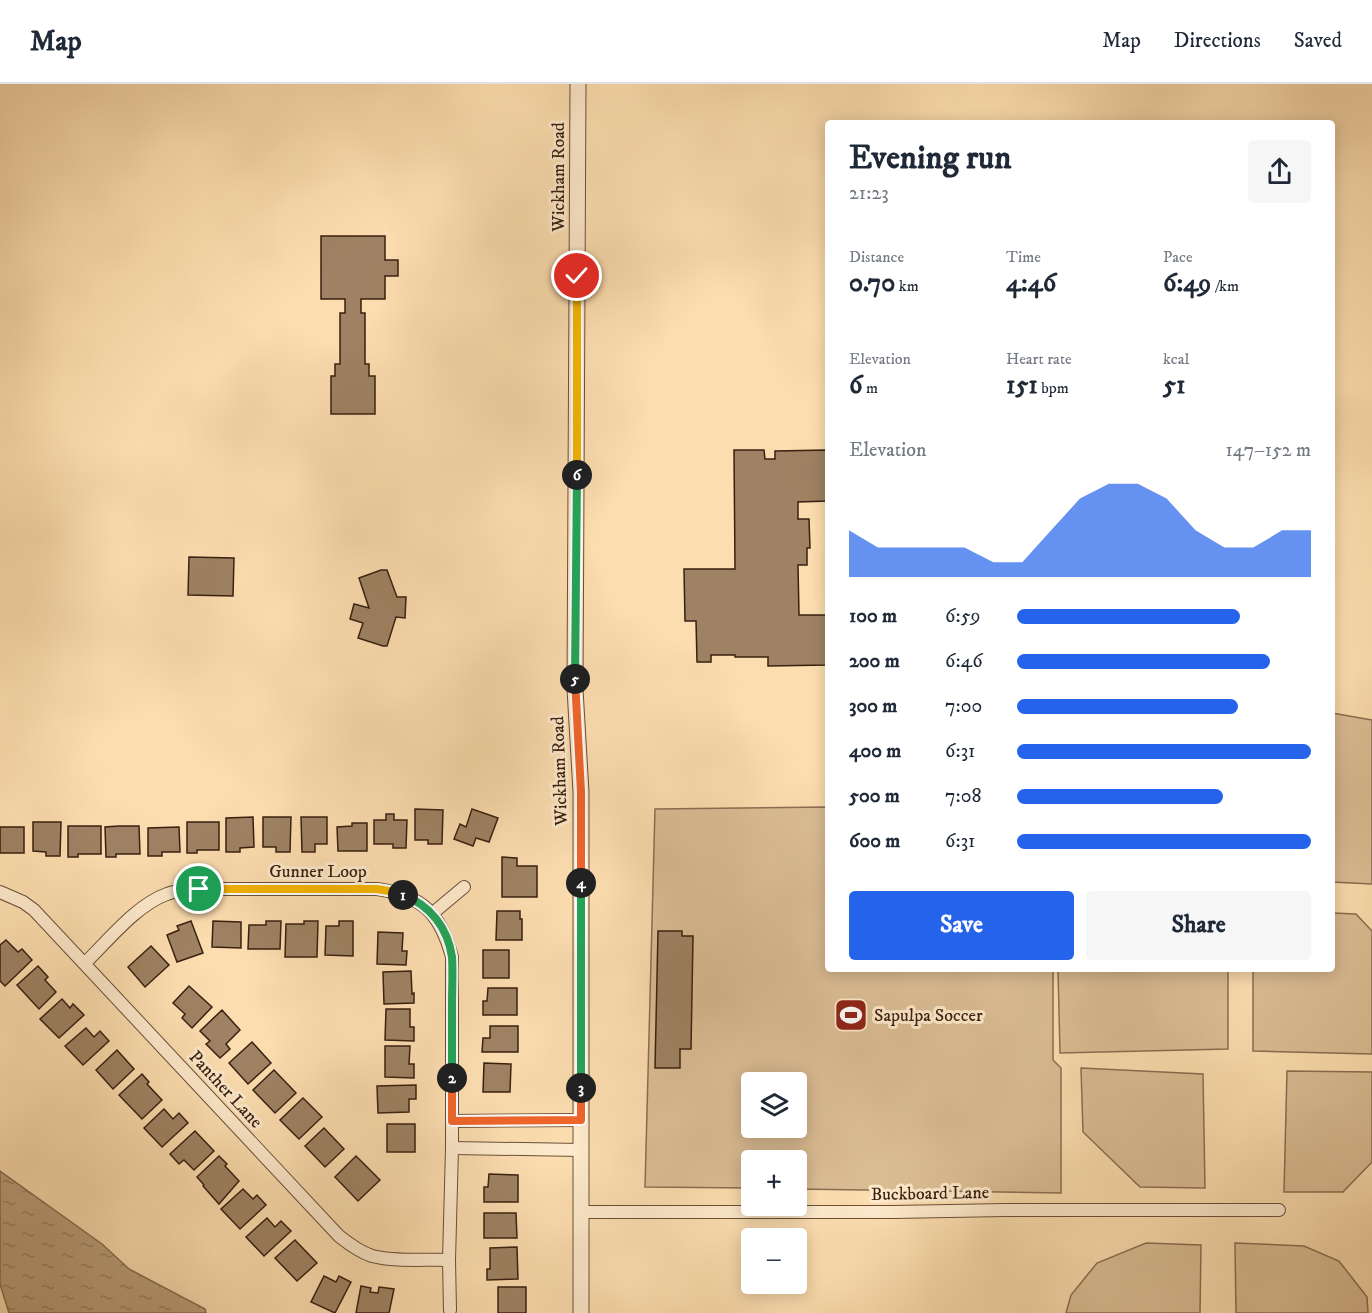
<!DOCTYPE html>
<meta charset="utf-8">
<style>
:root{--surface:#fff;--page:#f6f6f7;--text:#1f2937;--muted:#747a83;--line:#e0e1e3;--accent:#2563eb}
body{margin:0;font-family:"IM FELL DW Pica",serif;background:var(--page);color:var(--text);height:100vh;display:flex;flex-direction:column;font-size:22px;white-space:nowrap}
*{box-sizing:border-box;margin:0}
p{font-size:20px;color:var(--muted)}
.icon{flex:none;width:33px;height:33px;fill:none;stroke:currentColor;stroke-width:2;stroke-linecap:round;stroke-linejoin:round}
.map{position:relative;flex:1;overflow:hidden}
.sheet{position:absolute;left:825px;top:36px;width:510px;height:852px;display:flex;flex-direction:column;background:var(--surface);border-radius:6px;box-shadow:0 3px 15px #0003}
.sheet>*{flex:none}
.tools{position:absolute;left:741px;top:988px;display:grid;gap:12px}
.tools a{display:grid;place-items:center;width:66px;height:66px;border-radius:6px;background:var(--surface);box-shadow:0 3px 15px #0003;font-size:30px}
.pin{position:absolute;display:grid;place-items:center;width:51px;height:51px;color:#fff;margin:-26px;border:3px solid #fff;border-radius:50%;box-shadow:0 2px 6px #0007}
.km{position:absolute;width:30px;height:30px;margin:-15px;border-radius:50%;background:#222;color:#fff;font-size:16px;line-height:30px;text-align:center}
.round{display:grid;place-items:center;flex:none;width:63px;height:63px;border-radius:6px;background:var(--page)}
.headline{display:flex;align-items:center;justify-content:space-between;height:102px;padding:0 24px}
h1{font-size:33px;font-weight:800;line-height:45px}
.metrics{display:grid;grid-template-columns:repeat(3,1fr);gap:9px;height:102px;padding:6px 24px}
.metrics div{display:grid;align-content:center}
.metrics b{font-size:26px;font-weight:800}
.metrics small{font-size:16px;font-weight:400}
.metrics p{font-size:16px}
.chart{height:168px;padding:12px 24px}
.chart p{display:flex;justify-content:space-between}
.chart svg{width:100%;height:108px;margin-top:6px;fill:var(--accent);opacity:.7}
.action{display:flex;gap:12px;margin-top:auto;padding:12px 24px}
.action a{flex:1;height:69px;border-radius:6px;background:var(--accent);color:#fff;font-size:24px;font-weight:800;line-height:69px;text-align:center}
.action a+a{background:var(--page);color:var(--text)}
ul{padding:0 24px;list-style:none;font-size:20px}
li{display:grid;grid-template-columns:96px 72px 1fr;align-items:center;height:45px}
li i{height:15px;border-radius:8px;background:var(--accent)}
header{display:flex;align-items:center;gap:36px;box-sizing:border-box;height:84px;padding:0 30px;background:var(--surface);border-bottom:2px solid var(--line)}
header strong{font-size:28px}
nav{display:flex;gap:33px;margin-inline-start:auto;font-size:21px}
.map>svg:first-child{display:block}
</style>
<header>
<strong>Map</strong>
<nav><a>Map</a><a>Directions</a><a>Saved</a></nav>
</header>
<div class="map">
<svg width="1372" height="1229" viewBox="0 0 1372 1229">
<defs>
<pattern id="water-ripples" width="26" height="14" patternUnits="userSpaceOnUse" patternTransform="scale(1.5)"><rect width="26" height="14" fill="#ba9d79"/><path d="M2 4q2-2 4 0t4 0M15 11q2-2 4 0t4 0" fill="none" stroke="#988062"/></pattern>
</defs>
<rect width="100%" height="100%" fill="#fcddaf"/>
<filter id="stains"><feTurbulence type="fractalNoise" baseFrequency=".00333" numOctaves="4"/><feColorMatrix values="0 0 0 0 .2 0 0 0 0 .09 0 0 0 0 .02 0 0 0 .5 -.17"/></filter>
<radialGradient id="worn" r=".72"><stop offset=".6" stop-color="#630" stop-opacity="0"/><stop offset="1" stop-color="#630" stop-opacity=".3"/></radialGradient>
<!-- park -->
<g fill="#dbbd94" stroke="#8a6e52" stroke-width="1.5" fill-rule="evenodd">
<path d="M1332 629 1372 636V800L1332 798Z"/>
<path d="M828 723V885H1053V976L1061 984V1109L797 1105 796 1077H752L751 1104 645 1103 655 725ZM752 999H796V1044H752Z"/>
<path d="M1332 829 1356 830 1372 847V970L1253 967V885H1332Z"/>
<path d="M1058 885H1228V965L1060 969Z"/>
<path d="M1081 984 1203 990 1205 1104 1140 1103 1083 1048Z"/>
<path d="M1287 987 1372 988V1078L1343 1108H1284Z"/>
<path d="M1146 1159 1201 1161 1200 1229H1066L1071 1211 1097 1179Z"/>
<path d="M1235 1159 1304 1162 1339 1177 1367 1213 1368 1229H1236Z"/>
</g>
<!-- water -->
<path fill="url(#water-ripples)" stroke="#866b4f" stroke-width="1.5" d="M0 1087 102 1160 129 1185 205 1225 206 1229H9L0 1200Z"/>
<!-- building -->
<g fill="#9e8263" stroke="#392010" stroke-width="1.5">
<path d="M321 152H385V176H398V192H385V215H361V229H365V280H369V292H375V330H331V292H335V280H340V229H345V215H321Z"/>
<path d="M734 366H764L765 375H775V367L828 366V417L798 418V435H809L810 464H807V481H798L799 531H828V581L768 582V573H735V571H711V578H697L696 537H685L684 485H735Z"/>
<path d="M189 473 234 474 233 512 188 511Z"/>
<path d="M381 486H387L397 513H406L405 534 396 533 387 562H383L358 554 363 539 350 535 354 520 369 524 359 494Z"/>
<path d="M415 725 443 726 442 760H428V756H415Z"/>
<path d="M472 725 498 734 489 758 476 754 473 762 454 755 460 740 466 743Z"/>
<path d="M386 730H394V736H407L406 764H393V760H374V736H386Z"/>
<path d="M253 733 254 763 240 764V768H226V734Z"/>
<path d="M263 733H291L290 768H276V763H263Z"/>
<path d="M301 733H327V760H315V768H302Z"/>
<path d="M33 738H61L60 772H46V768L33 767Z"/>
<path d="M187 738H219V766H197V769H187Z"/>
<path d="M352 739H367V767H338L337 743 352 742Z"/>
<path d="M68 742H101V770H78V773H68Z"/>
<path d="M119 742H139L140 770H116V773H106L105 743Z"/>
<rect x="0" y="743" width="24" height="26"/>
<path d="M179 743 180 768H162V772H148V744Z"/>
<path d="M502 773 517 774V782H537V813H502Z"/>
<path d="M497 827H520V835H522V856H496Z"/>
<path d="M191 837 203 869 177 878 167 851 179 846 177 842Z"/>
<path d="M213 837 241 838V864L212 863Z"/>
<path d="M266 837H281L280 865H248L249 841H266Z"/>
<path d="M304 837H318L317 873H285L286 840H304Z"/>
<path d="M339 837H353V872L325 871 326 842H339Z"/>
<path d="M658 847H682V852H693L691 965H680V984H655Z"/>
<path d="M378 848 403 849 402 867H407L406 881 377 880Z"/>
<path d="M6 856 18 868 22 865 32 876 5 902 0 897V861Z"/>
<path d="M151 862 169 881 145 903 128 883Z"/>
<rect x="483" y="866" width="26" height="28"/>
<path d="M38 882 48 893 45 896 56 908 39 925 17 901Z"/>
<path d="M411 887 412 910 414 909V919L384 920 383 888Z"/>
<path d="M189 902 212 923 192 944 182 934 185 930 173 919Z"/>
<path d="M488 904H517V931H483V917H487Z"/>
<path d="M62 915 70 924 73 920 84 931 59 954 40 935Z"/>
<path d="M386 925H410V943H414V957L385 956Z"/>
<path d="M222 926 240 946 226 960 230 965 220 974 206 960 210 957 200 947Z"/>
<path d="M490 942H518V968H482L483 954H490Z"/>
<path d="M86 944 94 953 100 947 109 957 83 981 65 962Z"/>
<path d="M252 958 271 979 248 1000 229 979Z"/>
<path d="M385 962H410L409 980H414V994L385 993Z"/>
<path d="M117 966 134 985 113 1005 96 986Z"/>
<path d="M484 979 511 980 510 1008H483Z"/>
<path d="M274 986 296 1009 275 1029 253 1006Z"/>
<path d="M142 990 149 998 147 1000 162 1016 142 1035 119 1011Z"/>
<path d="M416 1001V1015H409V1028L378 1029 377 1002Z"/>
<path d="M303 1014 322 1033 299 1055 280 1036Z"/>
<path d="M164 1025 173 1035 179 1029 188 1039 162 1063 144 1044Z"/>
<rect x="387" y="1040" width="28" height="28"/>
<path d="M324 1044 344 1065 325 1083 305 1062Z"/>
<path d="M195 1047 214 1067 194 1086 184 1076 179 1080 170 1070Z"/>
<path d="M219 1072 227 1080 225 1082 239 1097 219 1120 203 1102 204 1101 197 1093Z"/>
<path d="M356 1072 380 1096 358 1117 335 1093Z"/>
<path d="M489 1090 518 1091V1118H484V1103H488Z"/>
<path d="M243 1105 253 1115 257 1111 266 1121 240 1145 221 1125Z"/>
<path d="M484 1129H516L517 1154H484Z"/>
<path d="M267 1134 275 1143 281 1137 291 1147 264 1172 246 1153Z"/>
<path d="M295 1156 317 1179 297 1197 275 1174Z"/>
<path d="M517 1163 518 1195 487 1196V1185H490V1164Z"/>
<path d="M324 1192 336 1198 339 1192 351 1198 335 1229 311 1218Z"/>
<path d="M361 1202 371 1204 370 1208 378 1209 379 1203 394 1205 389 1229H356Z"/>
<rect x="498" y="1203" width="28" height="26"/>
</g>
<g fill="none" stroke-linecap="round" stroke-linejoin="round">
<!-- minor casing -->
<g stroke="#6a4f38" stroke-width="14">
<g id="minor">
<path d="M0 808 23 818 34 826 339 1152C349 1160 360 1168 372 1172 395 1178 425 1175 449 1176"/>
<path d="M433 829 464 803"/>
<path d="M85 879C108 857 136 821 167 810 177 806 188 806 199 805H377C423 812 440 829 452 873V1064L449 1176 450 1226"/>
<path d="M452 1037 581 1036"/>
<path d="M452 1064 581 1066"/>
<path d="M581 1128H893L1006 1126H1279"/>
</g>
</g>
<!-- tertiary casing -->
<g stroke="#6a4f38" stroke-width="17">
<path id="tertiary" d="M578 0 575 605 581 708V1229"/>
</g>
<!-- minor -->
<use href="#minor" stroke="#fde9cb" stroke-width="12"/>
<!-- tertiary -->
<use href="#tertiary" stroke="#fde9cb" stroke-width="15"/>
</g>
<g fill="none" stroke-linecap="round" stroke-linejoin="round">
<!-- split-1 casing -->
<g stroke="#fff" stroke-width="12">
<path id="split-1" d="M199 805H377L395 808 403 811"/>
</g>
<!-- split-2 casing -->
<g stroke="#fff" stroke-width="12">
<path id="split-2" d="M403 811C430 821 448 844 452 873 453 888 452 904 452 920 452 944 452 969 452 994"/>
</g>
<!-- split-3 casing -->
<g stroke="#fff" stroke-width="12">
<path id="split-3" d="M452 994V1037L581 1036V1004"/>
</g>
<!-- split-4 casing -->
<g stroke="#fff" stroke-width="12">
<path id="split-4" d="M581 1004V799"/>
</g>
<!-- split-5 casing -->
<g stroke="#fff" stroke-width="12">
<path id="split-5" d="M575 595 581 708V799"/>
</g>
<!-- split-6 casing -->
<g stroke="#fff" stroke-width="12">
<path id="split-6" d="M575 595 577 391"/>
</g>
<!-- split-7 casing -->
<g stroke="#fff" stroke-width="12">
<path id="split-7" d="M577 391V192"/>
</g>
<!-- split-1 -->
<use href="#split-1" stroke="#f5b400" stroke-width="8"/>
<!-- split-2 -->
<use href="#split-2" stroke="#22a559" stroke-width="8"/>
<!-- split-3 -->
<use href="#split-3" stroke="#f0652b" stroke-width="8"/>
<!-- split-4 -->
<use href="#split-4" stroke="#22a559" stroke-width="8"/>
<!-- split-5 -->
<use href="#split-5" stroke="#f0652b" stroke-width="8"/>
<!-- split-6 -->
<use href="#split-6" stroke="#22a559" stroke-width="8"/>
<!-- split-7 -->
<use href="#split-7" stroke="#f5b400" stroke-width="8"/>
</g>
<!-- icons -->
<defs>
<g id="stadium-square" transform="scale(1.725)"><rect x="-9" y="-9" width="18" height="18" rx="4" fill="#8f2418" stroke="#fde9cb"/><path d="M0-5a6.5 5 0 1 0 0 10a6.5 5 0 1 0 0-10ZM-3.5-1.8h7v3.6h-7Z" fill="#fff"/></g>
</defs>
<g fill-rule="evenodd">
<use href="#stadium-square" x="851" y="931"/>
</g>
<g text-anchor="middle" stroke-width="6" stroke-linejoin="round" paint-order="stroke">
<!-- street labels -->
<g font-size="18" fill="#392010" stroke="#fde9cb">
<text transform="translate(558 93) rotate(-90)" y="6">Wickham Road</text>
<text transform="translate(559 687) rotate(-92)" y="6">Wickham Road</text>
<text x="318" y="793">Gunner Loop</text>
<text transform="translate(226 1005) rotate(47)" y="6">Panther Lane</text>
<text transform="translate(930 1109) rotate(-1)" y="6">Buckboard Lane</text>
</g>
<!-- poi labels -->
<g font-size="18" fill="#392010" stroke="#fde9cb" text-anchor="start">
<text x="874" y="937">Sapulpa Soccer</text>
</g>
</g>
<rect width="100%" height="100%" filter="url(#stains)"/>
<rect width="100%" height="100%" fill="url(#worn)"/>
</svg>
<div class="tools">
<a><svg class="icon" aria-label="layers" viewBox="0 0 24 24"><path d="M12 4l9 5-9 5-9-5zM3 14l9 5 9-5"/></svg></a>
<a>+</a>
<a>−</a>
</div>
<div class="pin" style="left:199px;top:805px;background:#1e9e55"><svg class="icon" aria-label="arrive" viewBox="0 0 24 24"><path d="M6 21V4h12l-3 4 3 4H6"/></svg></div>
<div class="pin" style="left:577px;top:192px;background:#d93025"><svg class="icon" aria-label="check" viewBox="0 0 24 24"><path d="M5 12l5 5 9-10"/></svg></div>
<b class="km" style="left:403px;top:811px">1</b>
<b class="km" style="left:452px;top:994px">2</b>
<b class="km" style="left:581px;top:1004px">3</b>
<b class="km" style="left:581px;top:799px">4</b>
<b class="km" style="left:575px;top:595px">5</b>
<b class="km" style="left:577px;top:391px">6</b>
<section class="sheet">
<div class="headline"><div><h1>Evening run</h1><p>21:23</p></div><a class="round"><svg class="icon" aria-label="share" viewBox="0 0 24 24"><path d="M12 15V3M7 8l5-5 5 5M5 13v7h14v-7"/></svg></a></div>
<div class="metrics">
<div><p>Distance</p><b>0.70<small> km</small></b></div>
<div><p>Time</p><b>4:46</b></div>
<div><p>Pace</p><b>6:49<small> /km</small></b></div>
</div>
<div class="metrics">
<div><p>Elevation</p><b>6<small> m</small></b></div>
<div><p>Heart rate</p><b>151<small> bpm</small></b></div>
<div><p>kcal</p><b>51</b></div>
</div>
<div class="chart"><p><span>Elevation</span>147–152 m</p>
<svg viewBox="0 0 160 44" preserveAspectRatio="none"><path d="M0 44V25L10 32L20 32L30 32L40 32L50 38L60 38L70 25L80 12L90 6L100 6L110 12L120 25L130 32L140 32L150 25L160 25V44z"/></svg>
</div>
<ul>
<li><b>100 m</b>6:59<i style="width:76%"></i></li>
<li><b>200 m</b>6:46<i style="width:86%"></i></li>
<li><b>300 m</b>7:00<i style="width:75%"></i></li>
<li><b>400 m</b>6:31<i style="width:100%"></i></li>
<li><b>500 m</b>7:08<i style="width:70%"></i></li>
<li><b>600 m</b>6:31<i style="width:100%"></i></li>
</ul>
<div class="action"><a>Save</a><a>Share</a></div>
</section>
</div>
